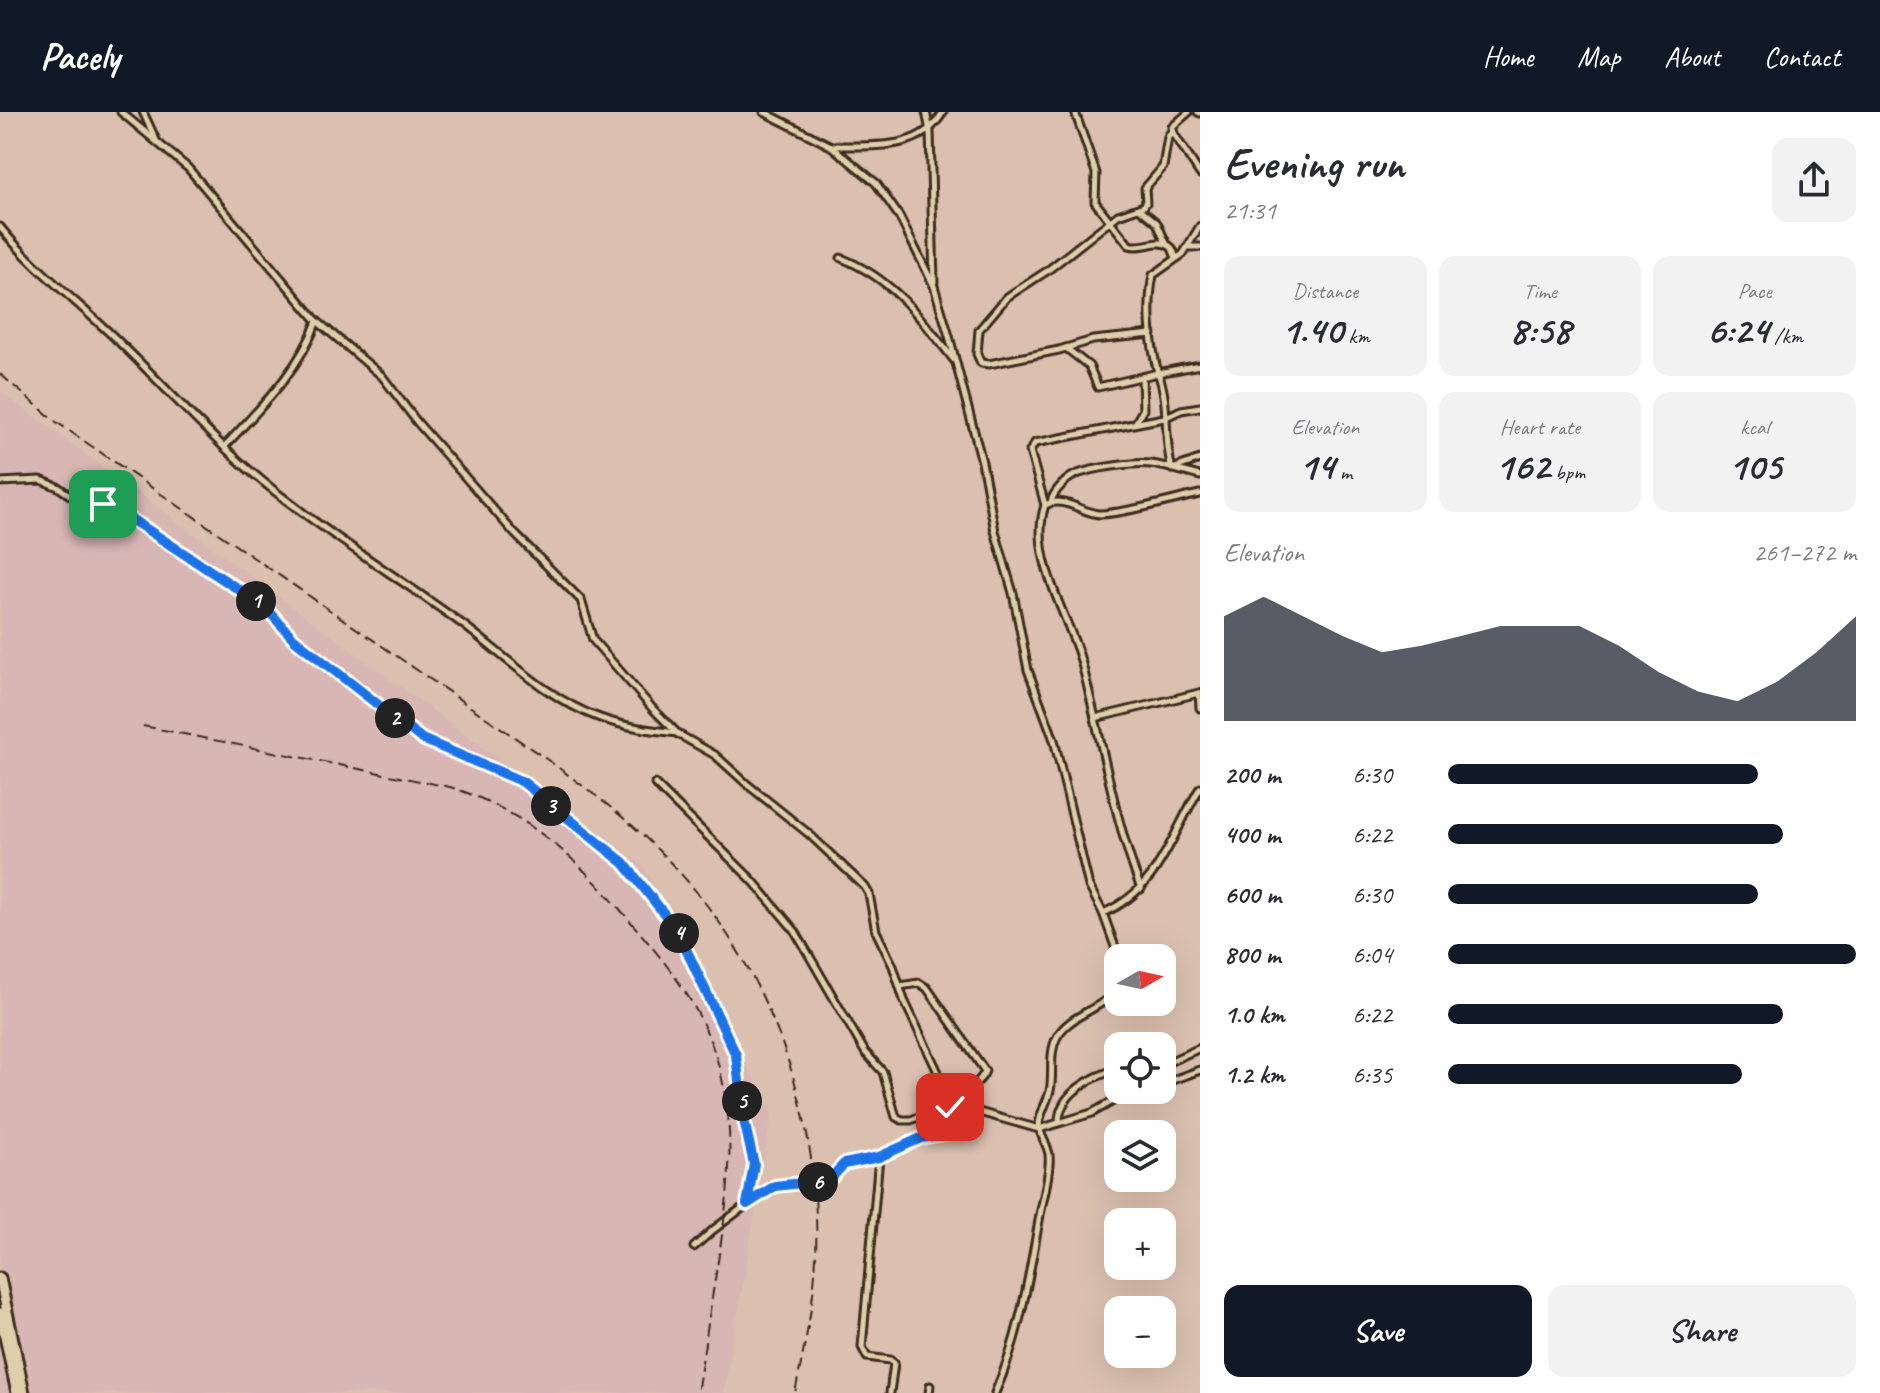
<!DOCTYPE html>
<meta charset="utf-8">
<style>
:root{--surface:#fff;--page:#f2f2f3;--text:#2b2b33;--muted:#7c7c81;--accent:#111827}
body{margin:0;font-family:Caveat,sans-serif;background:var(--page);color:var(--text);height:100vh;display:flex;flex-direction:column;font-size:30px;white-space:nowrap}
*{box-sizing:border-box;margin:0}
p{font-size:26px;color:var(--muted)}
.icon{flex:none;width:44px;height:44px;fill:none;stroke:currentColor;stroke-width:2;stroke-linecap:round;stroke-linejoin:round}
.map{position:relative;flex:1;overflow:hidden}
.drawer{display:flex;flex-direction:column;background:var(--surface);width:680px}
.drawer>*{flex:none}
.needle{width:52px;rotate:81deg}
.controls{position:absolute;left:1104px;top:832px;display:grid;gap:16px}
.controls a{display:grid;place-items:center;width:72px;height:72px;border-radius:16px;background:var(--surface);box-shadow:0 8px 32px #0002;font-size:40px}
.pin{position:absolute;display:grid;place-items:center;width:68px;height:68px;color:#fff;margin:-34px;border-radius:16px;box-shadow:0 4px 12px #0006}
.km{position:absolute;width:40px;height:40px;margin:-20px;border-radius:50%;background:#222;color:#fff;font-size:22px;line-height:40px;text-align:center}
.round{display:grid;place-items:center;flex:none;width:84px;height:84px;border-radius:16px;background:var(--page)}
.head{display:flex;align-items:center;justify-content:space-between;height:136px;padding:0 24px}
h1{font-size:44px;font-weight:800;line-height:60px}
.stats{display:grid;grid-template-columns:repeat(3,1fr);gap:12px;height:136px;padding:8px 24px}
.stats div{display:grid;align-content:center;border-radius:16px;background:var(--page);text-align:center}
.stats b{font-size:40px;font-weight:800}
.stats small{font-size:22px;font-weight:400}
.stats p{font-size:22px}
.chart{height:224px;padding:16px 24px}
.chart p{display:flex;justify-content:space-between}
.chart svg{width:100%;height:144px;margin-top:8px;fill:var(--accent);opacity:.7}
.primary-button{display:flex;gap:16px;margin-top:auto;padding:16px 24px}
.primary-button a{flex:1;height:92px;border-radius:16px;background:var(--accent);color:#fff;font-size:32px;font-weight:800;line-height:92px;text-align:center}
.primary-button a+a{background:var(--page);color:var(--text)}
ul{padding:0 24px;list-style:none;font-size:26px}
li{display:grid;grid-template-columns:128px 96px 1fr;align-items:center;height:60px}
li i{height:20px;border-radius:10px;background:var(--accent)}
header{display:flex;align-items:center;gap:48px;box-sizing:border-box;height:112px;padding:0 40px;background:var(--accent);color:#fff}
header strong{font-size:38px}
nav{display:flex;gap:44px;margin-inline-start:auto;font-size:28px}
main{display:flex;flex:1;min-height:0}
.map>svg:first-child{display:block}
</style>
<header>
<strong>Pacely</strong>
<nav><a>Home</a><a>Map</a><a>About</a><a>Contact</a></nav>
</header>
<main>
<div class="map">
<svg width="1200" height="1281" viewBox="0 0 1200 1281">
<rect width="100%" height="100%" fill="#dbc0b0"/>
<filter id="ink" filterUnits="userSpaceOnUse"><feTurbulence type="fractalNoise" baseFrequency=".0125" numOctaves="2"/><feDisplacementMap in="SourceGraphic" scale="16" xChannelSelector="R" yChannelSelector="G"/><feConvolveMatrix kernelMatrix="1 2 1 2 8 2 1 2 1" color-interpolation-filters="sRGB"/></filter>
<g filter="url(#ink)">
<!-- built -->
<path fill="#d8b6b4" d="M0 279 644 754 772 1002 724 1281H0Z"/>
<g fill="none" stroke-linecap="round" stroke-linejoin="round">
<!-- street casing -->
<g stroke="#3b2a1e" stroke-width="11">
<g id="street">
<path d="M121 0 188 56 317 209C300 258 259 297 224 335"/>
<path d="M143 0 156 28"/>
<path d="M764 0 831 34 876 71 899 104 934 174 949 224 982 350 995 419 1013 481 1028 558 1054 628 1089 774 1103 801 1119 846"/>
<path d="M926 0 930 19 934 170"/>
<path d="M1075 0 1096 61 1095 90 1129 133C1144 138 1159 124 1172 136L1176 146"/>
<path d="M1189 0 1172 15 1174 22 1200 62"/>
<path d="M1198 0 1200 1"/>
<path d="M833 34C872 33 921 40 943 0"/>
<path d="M1139 96 1157 111 1166 131"/>
<path d="M1200 114 1183 142 1153 163C1147 194 1150 231 1158 261L1200 253"/>
<path d="M0 115C34 157 79 191 118 229 162 271 202 317 248 357 315 415 393 461 465 514 507 546 549 588 600 606 625 615 651 618 677 621"/>
<path d="M1188 135H1200"/>
<path d="M841 146C892 166 921 206 954 248"/>
<path d="M317 209 382 264 417 310 515 422 581 488 593 528 653 597 678 622 715 643 748 673 809 722 865 775 869 782 876 819 893 854 904 888 945 975 958 994"/>
<path d="M1152 222 1093 228 1059 238 989 252 981 251 977 242 979 218 1007 185 1047 159 1118 103 1144 94 1146 91 1145 76 1163 55 1168 25 1173 17"/>
<path d="M1066 236 1089 254 1098 275 1158 261C1170 291 1163 325 1172 357L1200 347"/>
<path d="M1136 310 1143 298 1142 265"/>
<path d="M0 370 41 368 58 375 77 388 88 392H103L128 405 264 494 294 527 422 627 523 670 624 751 677 818 736 943 743 1004 754 1052 747 1092"/>
<path d="M1051 390C1053 380 1066 367 1075 363 1091 356 1134 350 1151 352 1167 354 1184 360 1200 364"/>
<path d="M1045 393 1030 339 1035 331 1164 306 1181 298 1200 295"/>
<path d="M1199 581 1200 596"/>
<path d="M1095 606 1199 581"/>
<path d="M655 672 753 769 795 819 865 940 883 960 896 1005 902 1008H911L939 997 958 994 1039 1017 1092 1001 1113 989 1144 978"/>
<path d="M1141 777C1113 704 1102 628 1082 552 1069 504 1028 445 1045 393 1065 383 1083 402 1100 402 1127 401 1172 388 1200 382"/>
<path d="M1103 801C1159 778 1171 723 1200 676"/>
<path d="M1162 953 1200 936"/>
<path d="M1162 972 1200 958"/>
<path d="M1059 1010C1059 981 1093 964 1118 957"/>
<path d="M879 1045 862 1235 867 1245 890 1248 894 1251 890 1281"/>
<path d="M694 1135 713 1118 765 1079 775 1074 829 1068 844 1052 879 1045 921 1026 954 1017C958 1006 957 995 963 984 969 974 981 971 985 959L927 876 919 871 900 874"/>
<path d="M929 1281 930 1274"/>
<path d="M995 1281C1020 1224 1029 1164 1040 1103 1043 1087 1051 1058 1049 1043 1048 1033 1040 1024 1039 1014 1039 1002 1047 991 1050 979 1054 962 1048 942 1057 925 1070 901 1104 898 1118 875"/>
</g>
</g>
<!-- highway casing -->
<g stroke="#3b2a1e" stroke-width="15">
<g id="highway">
<path d="M0 1166 24 1281"/>
<path d="M0 1201 17 1281"/>
</g>
</g>
<!-- street -->
<use href="#street" stroke="#dfceab" stroke-width="5"/>
<!-- highway -->
<use href="#highway" stroke="#dfceab" stroke-width="9"/>
<!-- rail -->
<g stroke="#3b2a1e" stroke-width="2" stroke-dasharray="12 6" stroke-linecap="butt">
<path d="M0 262 55 309 552 651C590 679 627 706 660 740 770 848 826 1008 815 1161 812 1201 803 1241 795 1281"/>
<path d="M143 614 450 675C523 698 575 744 624 802 653 836 683 870 702 910 741 990 731 1071 717 1155 710 1197 704 1239 697 1281"/>
</g>
</g>
</g>
<g fill="none" stroke-linecap="round" stroke-linejoin="round" filter="url(#ink)">
<!-- route casing -->
<g stroke="#fff" stroke-width="16">
<path id="route" d="M103 392 128 405 264 494 294 527 422 627 523 670 624 751 677 818 736 943 743 1004 754 1052 747 1092 775 1074 829 1068 844 1052 879 1045 921 1026 949 1021 956 1013 958 994 950 995"/>
</g>
<!-- route -->
<use href="#route" stroke="#1a73e8" stroke-width="10"/>
</g>
</svg>
<div class="controls">
<a><svg class="needle" viewBox="-14 -14 28 28"><path d="M0-13l5 13h-10z" fill="#e53935"/><path d="M0 13l5-13h-10z" fill="#7c7c81"/></svg></a>
<a><svg class="icon" aria-label="locate" viewBox="0 0 24 24"><circle cx="12" cy="12" r="6"/><path d="M12 2v4M12 18v4M2 12h4M18 12h4"/></svg></a>
<a><svg class="icon" aria-label="layers" viewBox="0 0 24 24"><path d="M12 4l9 5-9 5-9-5zM3 14l9 5 9-5"/></svg></a>
<a>+</a>
<a>−</a>
</div>
<div class="pin" style="left:103px;top:392px;background:#1e9e55"><svg class="icon" aria-label="arrive" viewBox="0 0 24 24"><path d="M6 21V4h12l-3 4 3 4H6"/></svg></div>
<div class="pin" style="left:950px;top:995px;background:#d93025"><svg class="icon" aria-label="check" viewBox="0 0 24 24"><path d="M5 12l5 5 9-10"/></svg></div>
<b class="km" style="left:256px;top:489px">1</b>
<b class="km" style="left:395px;top:606px">2</b>
<b class="km" style="left:551px;top:694px">3</b>
<b class="km" style="left:679px;top:821px">4</b>
<b class="km" style="left:742px;top:989px">5</b>
<b class="km" style="left:818px;top:1070px">6</b>
</div>
<section class="drawer">
<div class="head"><div><h1>Evening run</h1><p>21:31</p></div><a class="round"><svg class="icon" aria-label="share" viewBox="0 0 24 24"><path d="M12 15V3M7 8l5-5 5 5M5 13v7h14v-7"/></svg></a></div>
<div class="stats">
<div><p>Distance</p><b>1.40<small> km</small></b></div>
<div><p>Time</p><b>8:58</b></div>
<div><p>Pace</p><b>6:24<small> /km</small></b></div>
</div>
<div class="stats">
<div><p>Elevation</p><b>14<small> m</small></b></div>
<div><p>Heart rate</p><b>162<small> bpm</small></b></div>
<div><p>kcal</p><b>105</b></div>
</div>
<div class="chart"><p><span>Elevation</span>261–272 m</p>
<svg viewBox="0 0 160 44" preserveAspectRatio="none"><path d="M0 44V12L10 6L20 12L30 18L40 23L50 21L60 18L70 15L80 15L90 15L100 21L110 29L120 35L130 38L140 32L150 23L160 12V44z"/></svg>
</div>
<ul>
<li><b>200 m</b>6:30<i style="width:76%"></i></li>
<li><b>400 m</b>6:22<i style="width:82%"></i></li>
<li><b>600 m</b>6:30<i style="width:76%"></i></li>
<li><b>800 m</b>6:04<i style="width:100%"></i></li>
<li><b>1.0 km</b>6:22<i style="width:82%"></i></li>
<li><b>1.2 km</b>6:35<i style="width:72%"></i></li>
</ul>
<div class="primary-button"><a>Save</a><a>Share</a></div>
</section>
</main>
